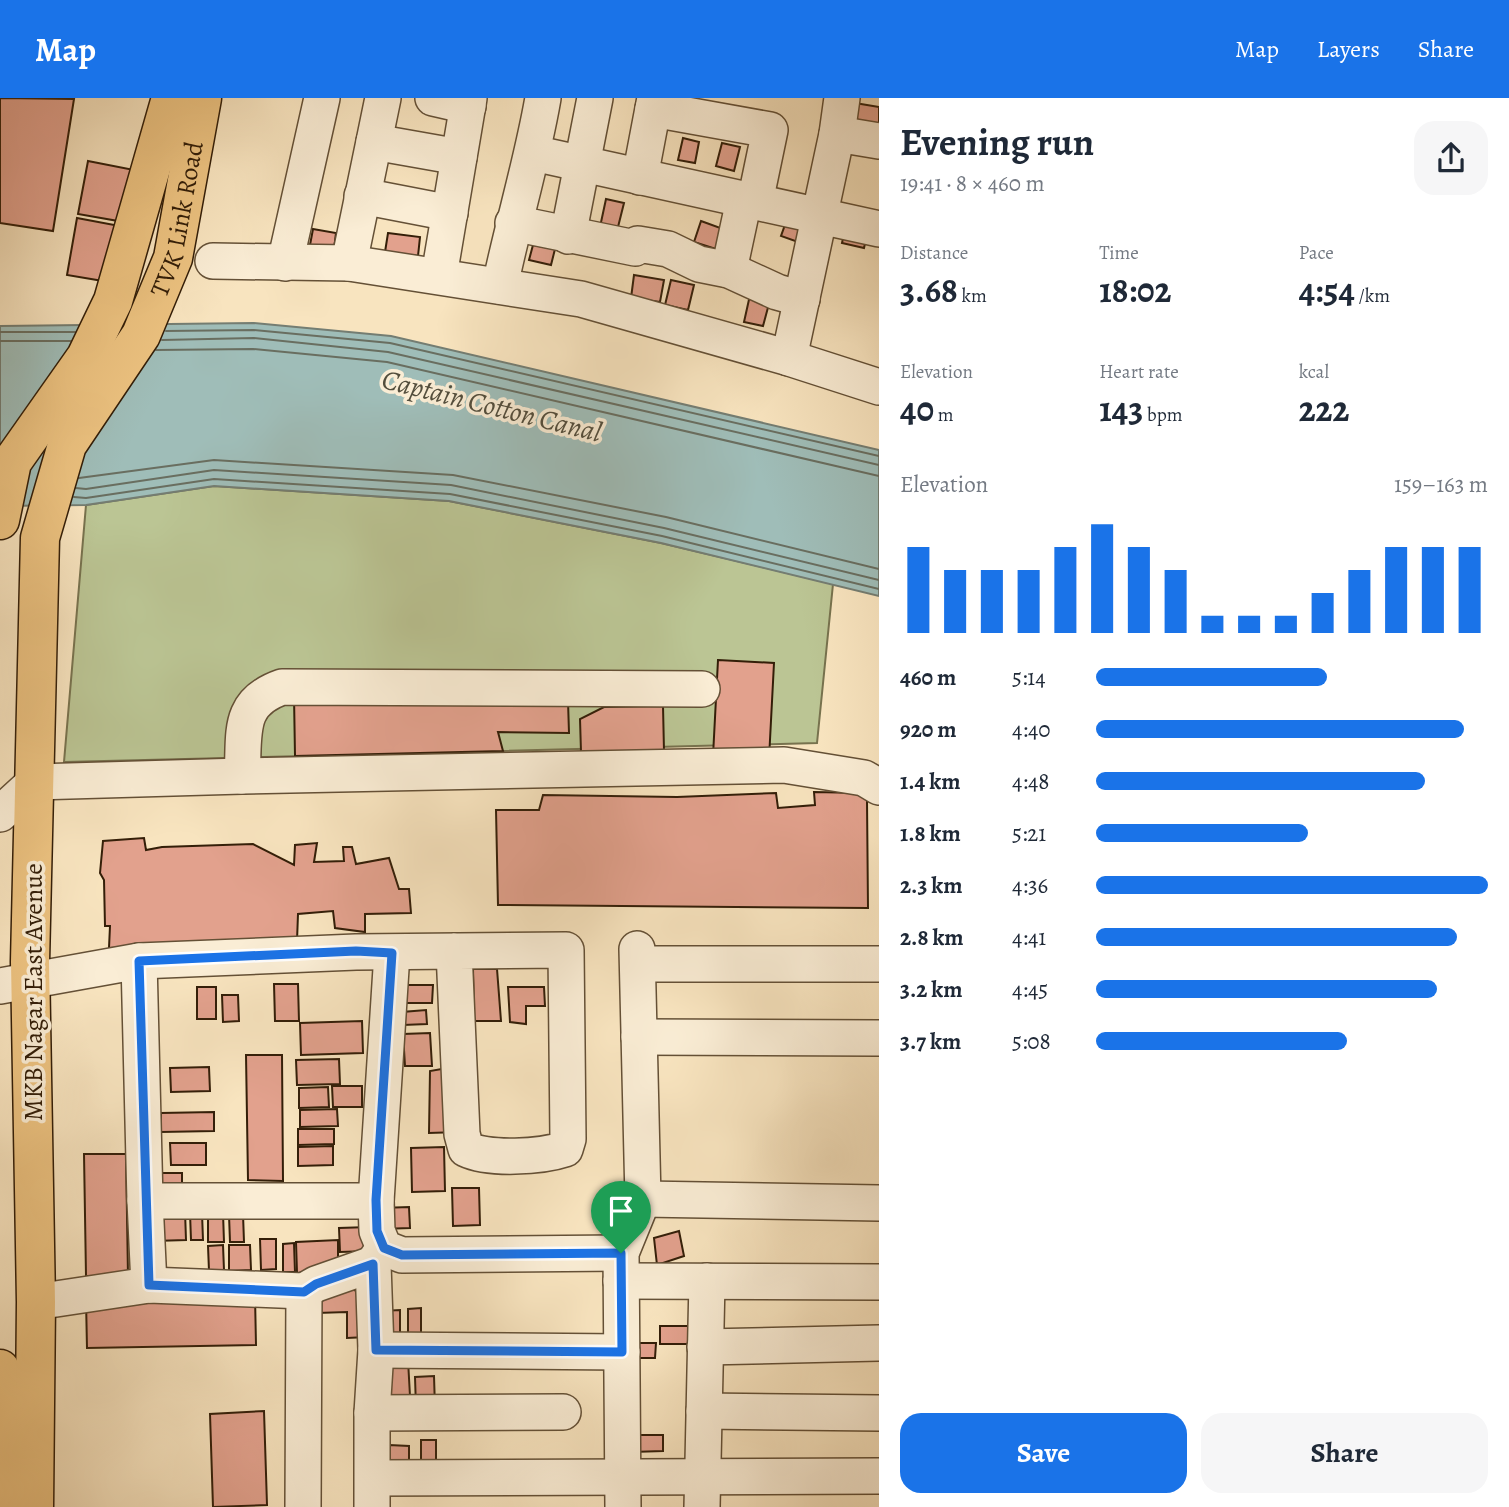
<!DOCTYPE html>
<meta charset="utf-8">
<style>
:root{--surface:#fff;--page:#f6f6f7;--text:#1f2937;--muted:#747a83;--accent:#1a73e8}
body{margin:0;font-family:Alegreya,serif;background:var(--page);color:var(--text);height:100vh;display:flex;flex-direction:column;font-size:26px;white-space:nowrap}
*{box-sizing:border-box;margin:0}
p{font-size:23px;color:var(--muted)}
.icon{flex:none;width:38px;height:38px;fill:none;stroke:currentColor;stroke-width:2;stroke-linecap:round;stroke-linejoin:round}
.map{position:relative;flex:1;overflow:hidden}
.drawer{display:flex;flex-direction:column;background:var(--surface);width:630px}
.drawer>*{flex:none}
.pin{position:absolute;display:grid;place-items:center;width:60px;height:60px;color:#fff;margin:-72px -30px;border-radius:50% 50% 50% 0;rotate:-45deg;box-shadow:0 0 7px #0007}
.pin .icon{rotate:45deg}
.round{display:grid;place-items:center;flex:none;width:74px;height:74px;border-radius:21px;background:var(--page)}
.headline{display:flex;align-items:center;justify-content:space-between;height:119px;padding:0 21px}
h1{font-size:38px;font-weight:600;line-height:52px}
.figures{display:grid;grid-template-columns:repeat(3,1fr);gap:10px;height:119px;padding:7px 21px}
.figures div{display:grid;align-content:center}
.figures b{font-size:35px;font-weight:600}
.figures small{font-size:19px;font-weight:400}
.figures p{font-size:19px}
.chart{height:196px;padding:14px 21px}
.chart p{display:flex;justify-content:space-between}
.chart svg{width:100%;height:126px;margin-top:7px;stroke:var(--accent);stroke-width:6}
.action{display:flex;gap:14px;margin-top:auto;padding:14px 21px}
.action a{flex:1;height:80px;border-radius:21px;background:var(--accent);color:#fff;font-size:28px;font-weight:600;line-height:80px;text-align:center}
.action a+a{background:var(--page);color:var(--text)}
ul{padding:0 21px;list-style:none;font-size:23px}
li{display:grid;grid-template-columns:112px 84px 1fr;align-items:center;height:52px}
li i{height:18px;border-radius:9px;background:var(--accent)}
header{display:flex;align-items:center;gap:42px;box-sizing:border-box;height:98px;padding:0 35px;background:var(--accent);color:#fff}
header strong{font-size:33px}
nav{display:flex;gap:38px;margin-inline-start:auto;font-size:24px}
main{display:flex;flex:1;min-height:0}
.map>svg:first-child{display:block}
</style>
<header>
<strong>Map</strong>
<nav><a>Map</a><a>Layers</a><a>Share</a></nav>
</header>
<main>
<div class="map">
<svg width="879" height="1409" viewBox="0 0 879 1409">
<rect width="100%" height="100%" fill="#f8e4bf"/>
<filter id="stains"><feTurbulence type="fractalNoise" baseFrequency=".00286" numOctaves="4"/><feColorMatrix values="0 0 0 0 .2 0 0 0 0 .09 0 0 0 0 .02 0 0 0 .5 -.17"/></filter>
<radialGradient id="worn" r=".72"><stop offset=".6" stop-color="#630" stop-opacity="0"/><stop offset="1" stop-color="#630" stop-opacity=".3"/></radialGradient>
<!-- green -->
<path fill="#bbc594" stroke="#77724e" stroke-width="2" d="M214 388 449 403 661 445 833 486 817 645 64 664 86 407Z"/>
<!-- water -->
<path fill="#9fbdb8" stroke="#747d72" stroke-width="2" d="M254 225 391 238 879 352V498L661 445 449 403 214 388 86 407 0 408V228Z"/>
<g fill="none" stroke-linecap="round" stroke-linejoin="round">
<!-- shore -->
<g stroke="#696e60" stroke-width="2">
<path d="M166 233 254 232 390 245 879 358"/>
<path d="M0 234H75"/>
<path d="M162 242 254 240 388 254 879 367"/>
<path d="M0 243H71"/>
<path d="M156 252 253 251 387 264 879 378"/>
<path d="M79 380 214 362 453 377 666 419 879 471"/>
<path d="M76 390 86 391 214 372 451 387 664 430 879 482"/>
<path d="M74 399 86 400 214 381 450 396 662 438 879 491"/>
</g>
</g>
<!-- building -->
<g fill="#e2a18d" stroke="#331e08" stroke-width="2">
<path d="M0 0 74 1 53 133 0 125Z"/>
<path d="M855 5 879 9V36L851 31Z"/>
<path d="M683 40 699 44 695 65 678 62Z"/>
<path d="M722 45 740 49 734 73 716 68Z"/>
<path d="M88 63 134 72 124 124 78 116Z"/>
<path d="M606 101 624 105 617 133 600 129Z"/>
<path d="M77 120 125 129 115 185 67 177Z"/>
<path d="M701 123 726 132 719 152 694 144Z"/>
<path d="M786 124 803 130 798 144 781 138Z"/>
<path d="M846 127 868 133 864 150 842 145Z"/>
<path d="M313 131 336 135 334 151 310 147Z"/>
<path d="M388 135 420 139 418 158 385 154Z"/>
<path d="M533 147 555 151 551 167 529 162Z"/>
<path d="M634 177 664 182 660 204 631 200Z"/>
<path d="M671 182 694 187 688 212 665 207Z"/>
<path d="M750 197 770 202 763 228 744 224Z"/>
<path d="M718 562 774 565 769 661 713 658Z"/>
<path d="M294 598 568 603 569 635 498 634 503 653 295 658Z"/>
<path d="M663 608 664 653 581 654 580 621 604 609Z"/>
<path d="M814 694 862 695 867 702 868 810 498 807 496 712H539L543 697 677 699 776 695 778 710 815 707Z"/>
<path d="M144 740 146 752 162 749 253 746 294 767 295 747 317 745 314 764 344 763 343 749H352L356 766 389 760 399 791H409L411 815 365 816V834L335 830 333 813 298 816 297 843 109 850 110 828H105L104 782 100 775 103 743Z"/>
<path d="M473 871H497L501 923H474Z"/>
<path d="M274 886H298L299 923H275Z"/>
<path d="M403 887H433L432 905H404Z"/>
<rect x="197" y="889" width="19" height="32"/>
<path d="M508 889H544L545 908H526V926L510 924Z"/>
<path d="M222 897H238L239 923 223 924Z"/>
<path d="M426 912 427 926 403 927 402 914Z"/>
<path d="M362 923 363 955 301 957 300 925Z"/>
<path d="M430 935 432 968H405L403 936Z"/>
<path d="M246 957H282L283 1083 248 1082Z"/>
<path d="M339 961 340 986 297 987 296 962Z"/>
<path d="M459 968V1034L429 1035 430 973Z"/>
<path d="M209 969 210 993 171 994 170 970Z"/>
<path d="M332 988H362V1009H333Z"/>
<path d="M328 989 329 1009 299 1010V990Z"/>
<path d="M337 1011 338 1028 300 1029V1012Z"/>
<path d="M214 1014V1033L161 1034V1015Z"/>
<path d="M298 1031H334V1046L298 1047Z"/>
<path d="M170 1045H206V1067H171Z"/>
<path d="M333 1048V1067L298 1068V1049Z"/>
<path d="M444 1049 445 1093 412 1094 411 1050Z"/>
<path d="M84 1056H126L128 1178H86Z"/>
<path d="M154 1075H182V1098L154 1099Z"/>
<path d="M452 1090H479L480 1127 453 1128Z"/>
<path d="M409 1109 410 1130 381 1131V1110Z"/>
<path d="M185 1113 186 1142 154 1143 153 1114Z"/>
<path d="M190 1115H202L203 1142H191Z"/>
<path d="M208 1115H223L224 1144H208Z"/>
<path d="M243 1116 244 1144H230L229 1117Z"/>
<path d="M369 1129V1153L340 1154 339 1130Z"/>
<path d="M679 1133 684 1158 657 1167 654 1140Z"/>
<path d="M260 1141H276V1171L261 1172Z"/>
<path d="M338 1142V1173L297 1175 296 1144Z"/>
<path d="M294 1145 295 1174H283V1146Z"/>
<path d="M223 1147 224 1172 209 1173 208 1148Z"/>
<path d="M229 1147H250L251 1172 229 1173Z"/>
<path d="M339 1188 365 1195 367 1239 347 1240V1214L317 1215 316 1190Z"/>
<path d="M255 1198 256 1247 87 1250 86 1202Z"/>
<path d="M421 1210V1237H408V1211Z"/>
<path d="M400 1212V1246H382V1213Z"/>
<rect x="660" y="1228" width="29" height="18"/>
<path d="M631 1245H656L655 1260H631Z"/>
<path d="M408 1262 410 1298H388L386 1263Z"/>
<path d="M434 1278 435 1310H416L415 1279Z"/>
<path d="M264 1313 267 1407 213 1409 210 1316Z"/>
<path d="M632 1337H663V1353L632 1354Z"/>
<rect x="421" y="1342" width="15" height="25"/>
<path d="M389 1347 409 1348V1373L389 1372Z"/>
</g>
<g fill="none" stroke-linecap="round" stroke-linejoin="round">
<!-- minor casing -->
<g stroke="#645036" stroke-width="38">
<g id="minor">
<path d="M433 0 468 8"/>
<path d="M653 11 770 32 755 104"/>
<path d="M837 36 879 43"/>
<path d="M374 44 459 59"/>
<path d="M533 55 879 131"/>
<path d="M640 79 655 0"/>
<path d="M362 98 450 115"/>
<path d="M513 125 635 150 638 146 668 151 699 166 729 172 777 194 802 201"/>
<path d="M568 138 595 0"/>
<path d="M213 163 349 165 581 201 789 260 879 289"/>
<path d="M285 165 322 0"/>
<path d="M349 165 383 0"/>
<path d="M729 172 744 102"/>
<path d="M439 178 469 0"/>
<path d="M500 188C513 125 532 64 543 0"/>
<path d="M789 260 837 36 842 0"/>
<path d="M242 678C245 636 236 605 282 589L702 591"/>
<path d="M0 716 35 684 242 678 784 667 864 680 879 689"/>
<path d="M392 855 376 1103 377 1133 384 1150 402 1157 621 1155"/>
<path d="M139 863 145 1103 149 1187"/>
<path d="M638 866H879"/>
<path d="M0 888 139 863 356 854 566 852 568 1041 565 1051C541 1059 489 1062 466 1051L462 1036 454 853"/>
<path d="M639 939 879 940"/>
<path d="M643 1101 879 1105"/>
<path d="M145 1103H376"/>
<path d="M621 1183 879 1184"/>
<path d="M36 1204 149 1187 304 1193 316 1186 373 1166"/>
<path d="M705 1249 879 1245"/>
<path d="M376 1252 622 1254"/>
<path d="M704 1313 879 1315"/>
<path d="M372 1315 563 1314"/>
<path d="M374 1380 879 1378"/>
<path d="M303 1409 304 1193"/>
<path d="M372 1409V1315L376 1252 373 1166 384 1150"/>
<path d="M623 1409 621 1155 643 1101 637 851"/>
<path d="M702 1409 707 1183"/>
</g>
</g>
<!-- major casing -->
<g stroke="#331e08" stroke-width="41">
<g id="major">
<path d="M0 422 12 364 86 259 113 203 171 0"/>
<path d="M0 1271 2 1409"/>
<path id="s1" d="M34 1409 36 1204 30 864 40 440 67 347 141 237 173 160 202 0"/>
</g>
</g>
<!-- minor -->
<use href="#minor" stroke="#faedd5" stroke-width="35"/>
<!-- major -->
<use href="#major" stroke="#ecc280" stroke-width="38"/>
</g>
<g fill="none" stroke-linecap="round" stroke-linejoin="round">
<!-- route casing -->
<g stroke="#fff" stroke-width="14">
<path id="route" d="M356 853 392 855 376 1102 377 1133 384 1150 402 1157 621 1155 622 1254 376 1252 373 1166 316 1186 304 1194 149 1187 139 863Z"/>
</g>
<!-- route -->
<use href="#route" stroke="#1a73e8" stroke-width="9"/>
</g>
<g text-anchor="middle" stroke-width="7" stroke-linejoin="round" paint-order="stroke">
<!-- street labels -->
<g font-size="26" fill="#331e08" stroke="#faedd5">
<text dy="9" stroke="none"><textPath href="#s1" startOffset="1321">TVK Link Road</textPath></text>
<text transform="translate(33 894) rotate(-90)" y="9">MKB Nagar East Avenue</text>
</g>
<!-- water labels -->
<g font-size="28" font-style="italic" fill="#534e3d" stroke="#faedd5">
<text transform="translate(492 307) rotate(14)" y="10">Captain Cotton Canal</text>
</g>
</g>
<rect width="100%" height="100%" filter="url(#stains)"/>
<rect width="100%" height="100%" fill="url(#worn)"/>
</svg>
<div class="pin" style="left:621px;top:1155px;background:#1e9e55"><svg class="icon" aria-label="arrive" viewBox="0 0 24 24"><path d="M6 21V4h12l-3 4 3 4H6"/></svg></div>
</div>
<section class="drawer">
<div class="headline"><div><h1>Evening run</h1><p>19:41 · 8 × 460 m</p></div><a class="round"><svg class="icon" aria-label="share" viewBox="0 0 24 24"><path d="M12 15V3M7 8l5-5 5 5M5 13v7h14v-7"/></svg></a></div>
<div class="figures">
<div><p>Distance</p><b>3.68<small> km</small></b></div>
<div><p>Time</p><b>18:02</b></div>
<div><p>Pace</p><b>4:54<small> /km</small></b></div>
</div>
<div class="figures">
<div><p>Elevation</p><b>40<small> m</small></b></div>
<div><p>Heart rate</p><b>143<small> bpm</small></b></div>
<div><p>kcal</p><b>222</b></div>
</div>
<div class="chart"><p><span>Elevation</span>159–163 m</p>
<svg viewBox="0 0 160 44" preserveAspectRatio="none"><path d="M5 44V14M15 44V22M25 44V22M35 44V22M45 44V14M55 44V6M65 44V14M75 44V22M85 44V38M95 44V38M105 44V38M115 44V30M125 44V22M135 44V14M145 44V14M155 44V14"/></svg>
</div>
<ul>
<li><b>460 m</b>5:14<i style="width:59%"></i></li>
<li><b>920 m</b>4:40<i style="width:94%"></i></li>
<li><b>1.4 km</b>4:48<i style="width:84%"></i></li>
<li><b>1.8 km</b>5:21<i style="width:54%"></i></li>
<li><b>2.3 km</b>4:36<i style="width:100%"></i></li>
<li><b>2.8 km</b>4:41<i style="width:92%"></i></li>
<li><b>3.2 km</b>4:45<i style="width:87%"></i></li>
<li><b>3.7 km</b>5:08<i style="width:64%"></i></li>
</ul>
<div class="action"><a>Save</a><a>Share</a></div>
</section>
</main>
